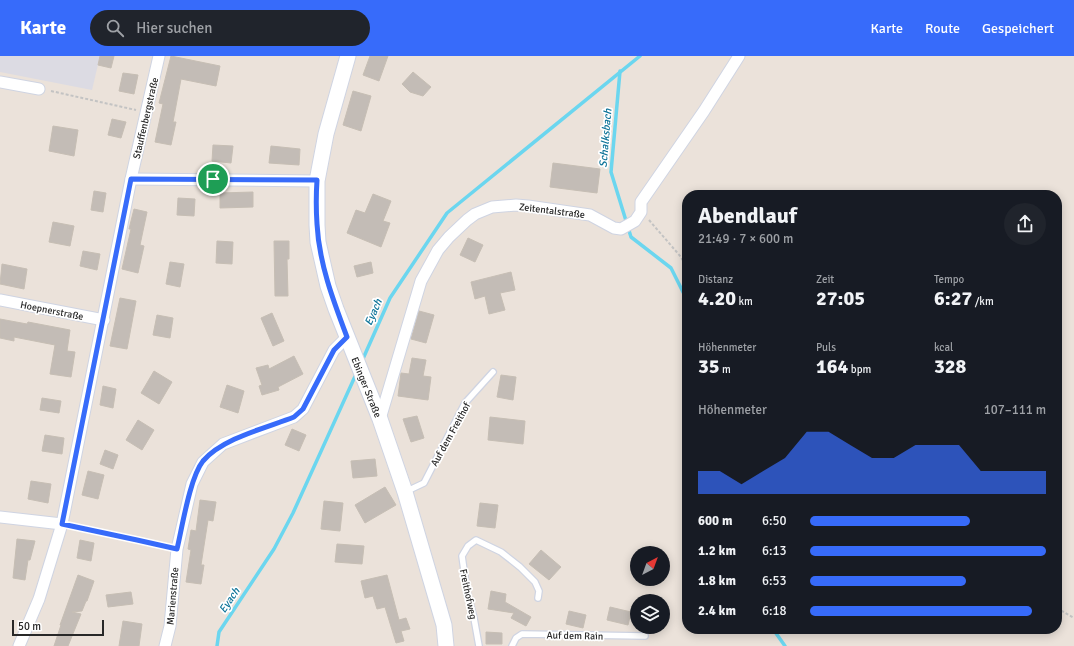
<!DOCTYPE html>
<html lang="de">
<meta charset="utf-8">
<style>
:root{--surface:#171b24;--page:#20242c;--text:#f1f3f6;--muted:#9ea1a6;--accent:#376bfa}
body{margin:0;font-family:Signika,sans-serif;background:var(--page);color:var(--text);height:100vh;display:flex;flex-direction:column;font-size:15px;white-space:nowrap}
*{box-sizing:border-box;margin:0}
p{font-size:13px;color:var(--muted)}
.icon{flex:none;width:22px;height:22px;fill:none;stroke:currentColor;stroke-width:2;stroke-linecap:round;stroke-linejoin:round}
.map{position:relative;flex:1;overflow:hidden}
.panel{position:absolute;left:682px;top:134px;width:380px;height:444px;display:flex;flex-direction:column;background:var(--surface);border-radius:16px;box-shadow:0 2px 10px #0003}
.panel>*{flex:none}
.needle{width:26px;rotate:41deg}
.tools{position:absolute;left:630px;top:490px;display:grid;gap:8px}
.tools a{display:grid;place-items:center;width:40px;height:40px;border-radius:50%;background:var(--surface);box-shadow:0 2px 10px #0003;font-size:20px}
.scale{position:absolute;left:12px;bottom:10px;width:92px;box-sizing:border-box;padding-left:4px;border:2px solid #282828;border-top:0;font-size:11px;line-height:14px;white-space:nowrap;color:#282828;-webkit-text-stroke:3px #fff;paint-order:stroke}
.pin{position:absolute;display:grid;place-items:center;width:34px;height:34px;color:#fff;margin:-17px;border:2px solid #fff;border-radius:50%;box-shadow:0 1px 4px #0007}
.round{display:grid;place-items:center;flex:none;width:42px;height:42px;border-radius:21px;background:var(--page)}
.head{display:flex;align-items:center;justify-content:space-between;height:68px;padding:0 16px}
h1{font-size:22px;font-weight:700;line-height:30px}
.stats{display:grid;grid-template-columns:repeat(3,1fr);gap:6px;height:68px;padding:4px 16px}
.stats div{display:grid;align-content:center}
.stats b{font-size:20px;font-weight:700}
.stats small{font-size:11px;font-weight:400}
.stats p{font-size:11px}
.chart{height:112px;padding:8px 16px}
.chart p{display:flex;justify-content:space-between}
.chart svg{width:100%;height:72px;margin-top:4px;fill:var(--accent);opacity:.7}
ul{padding:0 16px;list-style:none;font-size:13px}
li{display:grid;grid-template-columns:64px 48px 1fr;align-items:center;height:30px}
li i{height:10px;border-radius:5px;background:var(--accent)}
header{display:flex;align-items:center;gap:24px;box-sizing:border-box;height:56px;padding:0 20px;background:var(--accent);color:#fff}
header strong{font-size:19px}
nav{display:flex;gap:22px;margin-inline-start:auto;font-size:14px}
.search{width:280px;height:36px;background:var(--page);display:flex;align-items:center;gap:10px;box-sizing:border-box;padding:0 14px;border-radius:22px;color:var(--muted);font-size:15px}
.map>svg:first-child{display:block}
</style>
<header>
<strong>Karte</strong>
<div class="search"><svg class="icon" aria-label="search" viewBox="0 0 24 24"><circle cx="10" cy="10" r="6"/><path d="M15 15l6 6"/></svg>Hier suchen</div>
<nav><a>Karte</a><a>Route</a><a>Gespeichert</a></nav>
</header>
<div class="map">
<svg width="1074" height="590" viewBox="0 0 1074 590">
<rect width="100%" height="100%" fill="#ebe2da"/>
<!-- industrial -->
<path fill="#dcdbe3" d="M0 0H100L92 34 0 16Z"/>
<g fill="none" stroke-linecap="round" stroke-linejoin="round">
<!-- stream -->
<g stroke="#6bd6ef" stroke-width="3.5">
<path d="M620 15 611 116 631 181 671 212 687 244"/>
<path d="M362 305 390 242 447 157 640 0"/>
<path d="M773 573 785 590"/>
<path d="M217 590 219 576 274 493 293 457 357 316"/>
</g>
</g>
<!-- building -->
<g fill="#c3bcb6" stroke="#c6beb4">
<path d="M100 0H114L111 12 98 9Z"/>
<path d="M171 0 220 10 216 30 181 23 173 66H176L171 89 155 86 163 48 159 47Z"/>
<path d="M370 0H388L379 25 363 19Z"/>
<path d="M413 16 431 31 423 40 410 36 402 28Z"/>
<path d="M123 17 138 19 134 38 119 35Z"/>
<path d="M353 35 371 40 361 75 343 69Z"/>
<path d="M112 63 126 66 121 82 108 79Z"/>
<path d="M53 70 78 74 74 100 49 95Z"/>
<path d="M213 89 233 90 231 107 212 105Z"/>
<path d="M271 90 300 93 299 109 269 107Z"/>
<path d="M553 107 600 113 597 137 550 131Z"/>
<path d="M94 135 106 137 103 156 91 154Z"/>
<path d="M253 136V151L220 152V137Z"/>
<path d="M373 138 391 145 383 165 390 167 381 191 347 177 356 154 365 157Z"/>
<path d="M178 142 195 143 194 160 177 159Z"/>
<path d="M134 153 147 156 140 189 144 190 138 217 122 213 131 173H129Z"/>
<path d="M53 166 74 170 70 190 49 186Z"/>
<path d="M468 182 483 189 475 206 460 199Z"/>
<path d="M217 185 233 186 232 208 216 207Z"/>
<path d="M274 185H289V203H287L288 240H275Z"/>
<path d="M83 195 100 198 97 214 80 210Z"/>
<path d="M170 206 184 208 180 231 166 228Z"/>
<path d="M371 206 373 217 357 221 354 210Z"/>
<path d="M2 208 27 213 24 233 0 228Z"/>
<path d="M511 216 515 234 500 237 505 254 489 258 485 240 475 243 471 226Z"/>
<path d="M120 242 136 245 127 293 110 290Z"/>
<path d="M419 255 434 259 426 287 411 283Z"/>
<path d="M272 257 284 285 273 290 261 262Z"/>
<path d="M157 259 173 262 170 282 153 279Z"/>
<path d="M0 263 27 268 28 266 70 274 67 295 75 296 71 321 50 318 55 289 14 281V285L0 282Z"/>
<path d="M294 300 303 318 278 331 279 334 262 339 259 330 262 329 256 312 268 309 269 313Z"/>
<path d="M412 302 426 304 423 320 431 321 428 344 398 340 401 317 409 318Z"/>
<path d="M154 315 172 326 159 348 141 337Z"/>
<path d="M501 319 516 321 513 344 497 341Z"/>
<path d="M227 329 244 335 238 357 220 351Z"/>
<path d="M103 330 116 333 113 352 100 349Z"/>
<path d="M42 342 61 345 59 357 40 354Z"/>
<path d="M417 360 424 382 411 386 403 363Z"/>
<path d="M490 361 525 365 523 388 488 384Z"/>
<path d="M138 364 154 374 142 394 126 384Z"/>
<path d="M292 373 306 379 299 395 285 389Z"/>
<path d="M45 379 64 382 62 398 42 395Z"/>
<path d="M105 394 118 399 113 413 100 408Z"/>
<path d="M375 403 377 420 353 422 351 405Z"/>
<path d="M88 415 104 419 98 443 82 439Z"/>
<path d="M31 425 51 428 48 447 28 443Z"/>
<path d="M385 431 396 449 365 467 355 449Z"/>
<path d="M200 444 216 446 213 465 208 464 201 509H204L201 528 186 526 191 494 188 493 191 474 196 475Z"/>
<path d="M324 445 343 447 340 475 321 473Z"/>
<path d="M480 447 498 449 495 472 477 470Z"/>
<path d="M17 483 35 485 30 504H28L25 524 13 522Z"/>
<path d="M80 484 94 487 91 505 77 502Z"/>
<path d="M337 488 364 490 362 508 335 506Z"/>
<path d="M541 494 561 511 549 524 529 508Z"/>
<path d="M78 519 94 525 87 545H86L82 555 72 556 81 558 68 590H54L61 569H60Z"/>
<path d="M387 519 399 564 406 562 410 573 401 575 404 585 396 587 385 551 377 553 373 540 365 542 361 525Z"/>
<path d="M491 535 506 538 505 546 531 561 526 570 511 562 514 557 488 553Z"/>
<path d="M131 536 133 548 108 551 106 539Z"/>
<path d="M610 551 631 556 628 569 607 564Z"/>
<path d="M569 555 586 559 583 572 566 568Z"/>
<path d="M123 565 142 568 139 590H119Z"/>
<path d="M486 576 502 577V588H486Z"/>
</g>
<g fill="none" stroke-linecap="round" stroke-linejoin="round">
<!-- service casing -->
<g stroke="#cfd4e2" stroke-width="8">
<g id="service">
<path d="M405 436 424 427 465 347 493 316"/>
<path d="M479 590 474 562 467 536 462 500 468 490 476 484 501 496 520 511 535 526 539 535 538 542"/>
<path d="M512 590 516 582 522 578 645 580"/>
</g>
</g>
<!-- minor casing -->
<g stroke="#cfd4e2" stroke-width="13">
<g id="minor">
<path d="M0 26 39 33"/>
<path d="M131 123 317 125"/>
<path d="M0 244 104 264"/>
<path d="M380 363 421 225 438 194 449 181 467 164 475 158 492 151 516 149 528 150 590 159 614 172 621 173 635 165 641 156V146L704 55 739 0"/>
<path d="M0 461 62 468"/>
<path d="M19 590 39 543 62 468 131 123 159 0"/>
<path d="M165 590 170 570 177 493 192 428 203 406 223 388 294 361 303 353 334 294 347 281"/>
</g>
</g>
<!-- secondary casing -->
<g stroke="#cfd4e2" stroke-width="17">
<path id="secondary" d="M348 0 326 78 317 125V169L318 186 328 230 336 253 380 363 405 436 444 569 446 590"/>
</g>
<!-- path -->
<g stroke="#c3c3c3" stroke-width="2" stroke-dasharray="3 2" stroke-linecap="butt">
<path d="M51 35 136 54"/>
<path d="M649 164 681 201 687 212"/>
<path d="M73 470 166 491"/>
<path d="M1057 552 1074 562"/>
</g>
<!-- service -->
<use href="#service" stroke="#fff" stroke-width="5.5"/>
<!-- minor -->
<use href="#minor" stroke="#fff" stroke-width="11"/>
<!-- secondary -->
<use href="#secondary" stroke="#fff" stroke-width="15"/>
</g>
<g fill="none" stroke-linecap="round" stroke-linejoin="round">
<!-- route casing -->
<g stroke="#fff" stroke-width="8">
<path id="route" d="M131 123 317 124C316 139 316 153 317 168 319 207 333 244 347 281L334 294 303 353 294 361C266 372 223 382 203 405 190 421 182 472 177 493L137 484 62 468Z"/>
</g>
<!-- route -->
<use href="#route" stroke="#376bfa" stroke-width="5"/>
</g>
<g text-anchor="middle" stroke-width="3.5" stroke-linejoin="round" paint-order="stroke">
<!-- street labels -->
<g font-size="10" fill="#282828" stroke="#fff">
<text transform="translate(145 62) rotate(-77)" y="4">Stauffenbergstraße</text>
<text transform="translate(552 154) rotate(7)" y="4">Zeitentalstraße</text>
<text transform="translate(52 254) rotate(11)" y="4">Hoepnerstraße</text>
<text transform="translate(367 331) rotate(68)" y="4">Ebinger Straße</text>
<text transform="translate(450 378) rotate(-61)" y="4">Auf dem Freithof</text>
<text transform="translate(469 538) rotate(78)" y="4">Freithofweg</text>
<text transform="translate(172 540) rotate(-85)" y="4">Marienstraße</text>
<text transform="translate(575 579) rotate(1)" y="4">Auf dem Rain</text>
</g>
<!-- water labels -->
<g font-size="11" font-style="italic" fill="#0c7398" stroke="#fff">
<text transform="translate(605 82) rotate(-85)" y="4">Schalksbach</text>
<text transform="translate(373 256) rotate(-66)" y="4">Eyach</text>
<text transform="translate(229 544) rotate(-56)" y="4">Eyach</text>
</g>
</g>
</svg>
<div class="tools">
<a><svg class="needle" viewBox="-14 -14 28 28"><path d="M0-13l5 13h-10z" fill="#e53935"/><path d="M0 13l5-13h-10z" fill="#9ea1a6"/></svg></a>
<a><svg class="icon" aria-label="layers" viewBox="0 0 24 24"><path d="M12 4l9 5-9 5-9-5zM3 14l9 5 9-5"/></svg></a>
</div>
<div class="scale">50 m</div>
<div class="pin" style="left:213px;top:123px;background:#1e9e55"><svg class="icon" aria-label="arrive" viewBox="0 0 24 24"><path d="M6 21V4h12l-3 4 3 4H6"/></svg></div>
<section class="panel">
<div class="head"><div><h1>Abendlauf</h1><p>21:49 · 7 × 600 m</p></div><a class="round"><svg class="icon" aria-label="share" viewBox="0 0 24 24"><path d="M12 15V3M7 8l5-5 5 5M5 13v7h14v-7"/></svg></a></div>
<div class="stats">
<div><p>Distanz</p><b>4.20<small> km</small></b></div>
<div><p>Zeit</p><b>27:05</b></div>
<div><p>Tempo</p><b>6:27<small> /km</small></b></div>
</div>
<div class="stats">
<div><p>Höhenmeter</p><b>35<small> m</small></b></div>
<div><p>Puls</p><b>164<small> bpm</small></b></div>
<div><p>kcal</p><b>328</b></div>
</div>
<div class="chart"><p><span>Höhenmeter</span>107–111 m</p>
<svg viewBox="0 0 160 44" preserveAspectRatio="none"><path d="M0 44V30L10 30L20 38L30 30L40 22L50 6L60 6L70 14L80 22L90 22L100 14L110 14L120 14L130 30L140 30L150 30L160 30V44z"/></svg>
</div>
<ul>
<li><b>600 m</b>6:50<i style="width:68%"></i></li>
<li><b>1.2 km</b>6:13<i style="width:100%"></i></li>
<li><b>1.8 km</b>6:53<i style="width:66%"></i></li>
<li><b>2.4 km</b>6:18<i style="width:94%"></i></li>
</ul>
</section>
</div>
